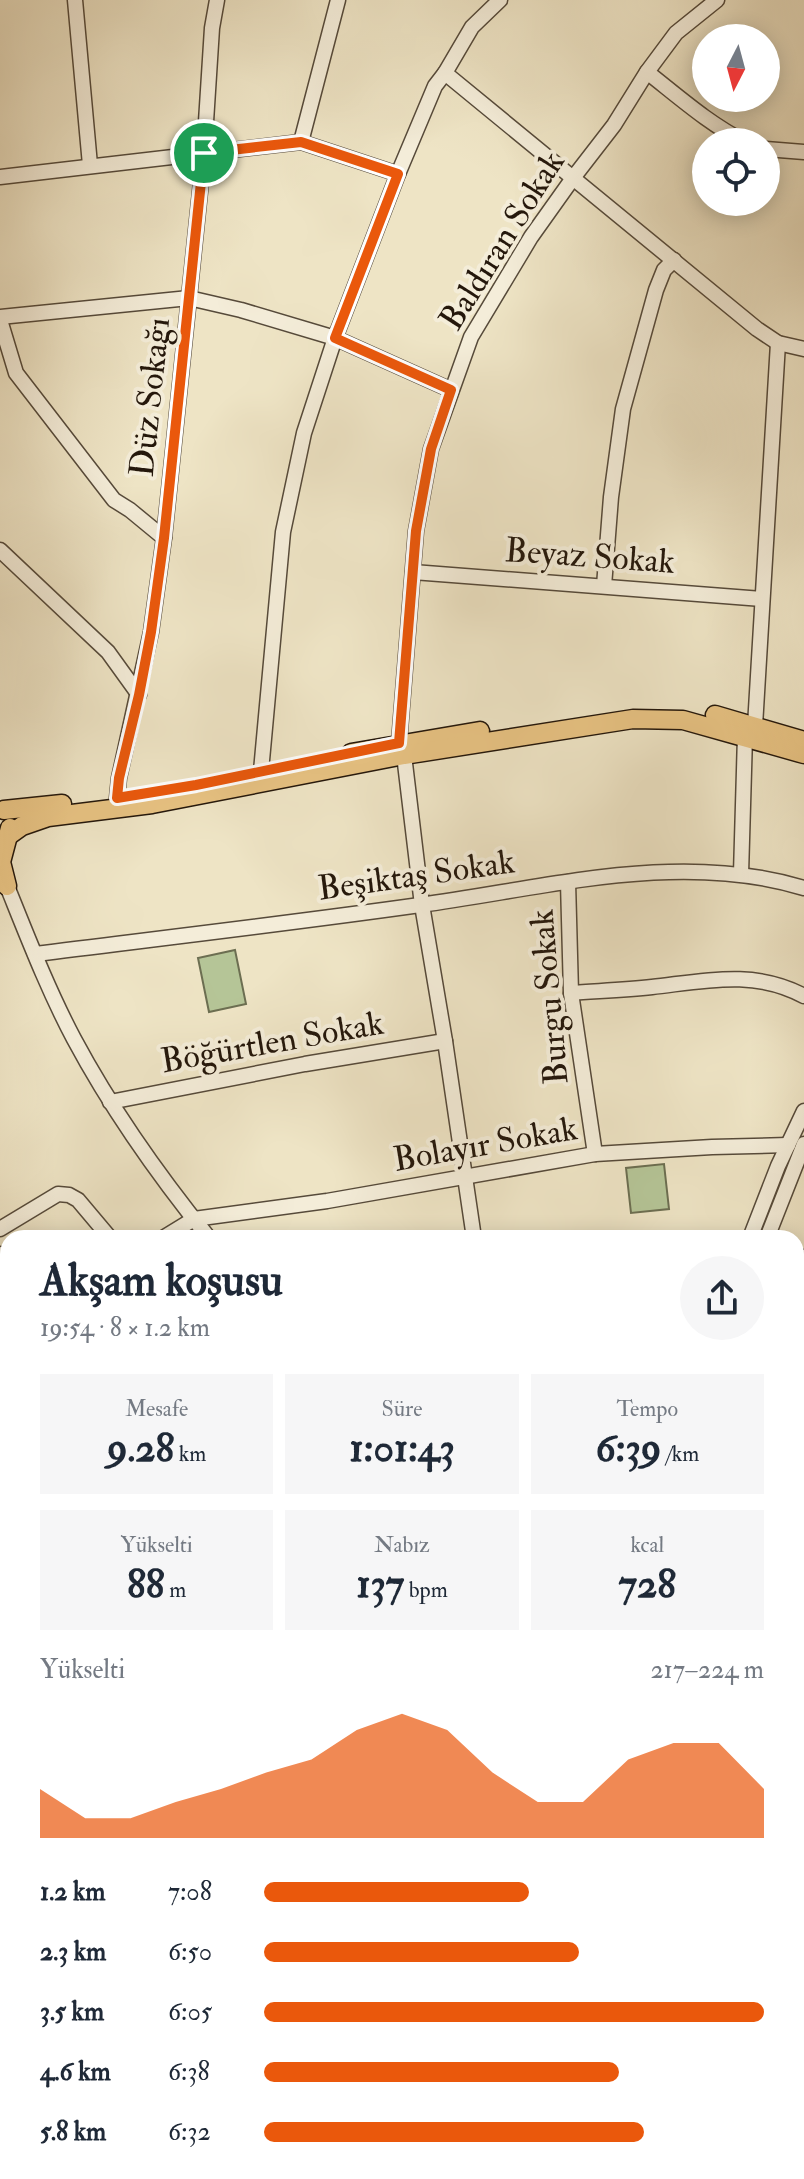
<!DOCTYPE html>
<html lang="tr">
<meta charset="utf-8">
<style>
:root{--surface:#fff;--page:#f6f6f7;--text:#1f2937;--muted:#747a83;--accent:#ea580c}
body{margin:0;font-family:"IM FELL Double Pica",serif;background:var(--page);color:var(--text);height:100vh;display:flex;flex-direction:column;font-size:30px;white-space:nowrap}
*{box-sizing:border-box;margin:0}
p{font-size:26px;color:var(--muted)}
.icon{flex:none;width:44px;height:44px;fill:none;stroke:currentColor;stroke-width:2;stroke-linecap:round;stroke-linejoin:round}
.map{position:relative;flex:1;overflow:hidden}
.panel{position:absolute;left:0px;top:1230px;width:804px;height:950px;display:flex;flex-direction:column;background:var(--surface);border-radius:24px 24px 0 0;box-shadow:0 4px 20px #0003}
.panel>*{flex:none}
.needle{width:52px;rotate:186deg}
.fabs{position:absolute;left:692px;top:24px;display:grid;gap:16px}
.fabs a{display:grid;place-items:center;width:88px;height:88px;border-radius:50%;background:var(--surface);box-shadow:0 4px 20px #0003;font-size:40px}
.pin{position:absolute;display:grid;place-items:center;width:68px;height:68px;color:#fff;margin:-34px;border:4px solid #fff;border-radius:50%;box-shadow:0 2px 8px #0007}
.round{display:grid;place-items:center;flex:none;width:84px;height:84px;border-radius:42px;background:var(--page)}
.headline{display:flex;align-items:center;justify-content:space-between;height:136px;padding:0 40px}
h1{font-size:44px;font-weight:700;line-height:60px}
.figures{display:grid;grid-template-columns:repeat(3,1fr);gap:12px;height:136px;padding:8px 40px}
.figures div{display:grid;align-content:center;border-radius:0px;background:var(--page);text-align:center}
.figures b{font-size:40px;font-weight:700}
.figures small{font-size:22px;font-weight:400}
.figures p{font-size:22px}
.chart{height:224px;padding:16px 40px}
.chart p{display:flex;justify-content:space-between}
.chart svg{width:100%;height:144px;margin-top:8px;fill:var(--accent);opacity:.7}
ul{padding:0 40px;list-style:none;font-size:26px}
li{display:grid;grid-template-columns:128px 96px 1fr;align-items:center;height:60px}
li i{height:20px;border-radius:10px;background:var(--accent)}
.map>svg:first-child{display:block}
</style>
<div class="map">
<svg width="804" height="2179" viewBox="0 0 804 2179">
<rect width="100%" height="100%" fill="#eee4c5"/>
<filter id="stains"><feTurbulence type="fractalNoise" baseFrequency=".0025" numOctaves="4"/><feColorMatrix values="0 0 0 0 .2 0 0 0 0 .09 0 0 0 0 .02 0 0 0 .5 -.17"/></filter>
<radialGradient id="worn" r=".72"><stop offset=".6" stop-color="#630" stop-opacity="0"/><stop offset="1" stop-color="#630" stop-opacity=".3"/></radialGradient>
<!-- green -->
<g fill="#b5c597" stroke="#6c6e51" stroke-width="2">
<path d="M235 950 246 1004 209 1012 198 958Z"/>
<path d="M664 1164 669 1209 631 1213 626 1168Z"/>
<path d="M495 2172H703L708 2179H498Z"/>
</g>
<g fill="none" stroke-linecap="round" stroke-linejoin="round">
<!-- minor casing -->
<g stroke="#564a3a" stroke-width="17">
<g id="minor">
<path d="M75 0 90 165"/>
<path d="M647 72C679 97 709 124 745 142"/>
<path d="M445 73 757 329 778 343 804 349"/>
<path d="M301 142 338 0"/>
<path d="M766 149 804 152"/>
<path d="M0 177 301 142 398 174"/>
<path d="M0 317 189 298 241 310 335 338 451 390"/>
<path d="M0 320 16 373 114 500 130 510 164 538"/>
<path d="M0 550 108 652 139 695"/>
<path d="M413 572 762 599"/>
<path d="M604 586 611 497 623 409 656 290 664 270 674 260"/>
<path d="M755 726 778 343"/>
<path d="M399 743 416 531 431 449 471 337 531 237 573 178 614 125 647 72 676 33 717 0"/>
<path d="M404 755 422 905 445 1041 474 1238"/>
<path d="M261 771 283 532 304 433 335 338 398 174 435 86 445 73 472 27 500 0"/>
<path d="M117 798 119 778 151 632 164 538 189 298 204 153 212 28 217 0"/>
<path d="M741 874 745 736"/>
<path d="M568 882 571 993 595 1154"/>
<path d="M7 886C28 938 48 990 74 1039 112 1110 158 1175 209 1238"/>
<path d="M35 954C163 938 292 923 420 905 547 888 678 850 804 888"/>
<path d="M571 993C597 991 625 990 652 987 705 981 754 969 804 996"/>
<path d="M110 1102 305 1064 445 1041"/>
<path d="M0 1229 58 1194 69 1195 78 1200 110 1238"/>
<path d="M163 1238 194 1219 327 1201 595 1154 712 1147 788 1145"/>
<path d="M750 1238 778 1166 804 1111"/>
<path d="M767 1238 804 1144"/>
<path d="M0 1254 8 1262"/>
<path d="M796 1258 804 1257"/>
<path d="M0 1392 8 1402"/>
<path d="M0 1423 8 1419"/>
<path d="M796 1469 804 1472"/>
<path d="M0 1539 8 1558"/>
<path d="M804 1601 800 1638 804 1648"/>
<path d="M0 1721 8 1718"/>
<path d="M0 1818 8 1815"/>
<path d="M796 1829 804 1833"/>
<path d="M0 1908 8 1905"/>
<path d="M796 2030 804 2034"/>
<path d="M0 2054 8 2051"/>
<path d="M68 2172 71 2179"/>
<path d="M163 2172 165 2179"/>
<path d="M250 2172 252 2179"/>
<path d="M341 2172 343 2179"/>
<path d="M482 2172 483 2179"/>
<path d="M718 2172 723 2179"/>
<path d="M17 2179 34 2172"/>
<path d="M398 2179 418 2172"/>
</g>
</g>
<!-- major casing -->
<g stroke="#24170b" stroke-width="21">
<g id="major">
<path d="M715 715 804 741"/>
<path d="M351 753 480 731"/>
<path d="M4 810 62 804"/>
<path d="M8 836 22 826 48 817 152 804 404 755 633 719 683 720 804 754"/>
<path d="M7 886 1 862 10 828"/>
</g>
</g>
<!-- minor -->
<use href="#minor" stroke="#f4edd9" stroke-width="14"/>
<!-- major -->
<use href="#major" stroke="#e7c282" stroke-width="18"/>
</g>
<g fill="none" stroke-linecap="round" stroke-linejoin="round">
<!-- route casing -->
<g stroke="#fff" stroke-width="16">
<path id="route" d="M301 142 398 174 335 338 451 390 431 449 416 531 399 743 196 785 117 798 119 778 139 695 151 632 164 538 204 153Z"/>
</g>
<!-- route -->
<use href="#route" stroke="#ea580c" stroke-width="10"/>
</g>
<g text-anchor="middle" stroke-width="8" stroke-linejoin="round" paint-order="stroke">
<!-- street labels -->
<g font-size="34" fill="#24170b" stroke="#f4edd9">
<text transform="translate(501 240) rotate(-58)" y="12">Baldıran Sokak</text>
<text transform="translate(149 397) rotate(-84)" y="12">Düz Sokağı</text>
<text transform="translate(590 555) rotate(4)" y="12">Beyaz Sokak</text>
<text transform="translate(416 874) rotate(-8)" y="12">Beşiktaş Sokak</text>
<text transform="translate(548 997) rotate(-95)" y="12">Burgu Sokak</text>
<text transform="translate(272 1041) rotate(-10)" y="12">Böğürtlen Sokak</text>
<text transform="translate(485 1143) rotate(-10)" y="12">Bolayır Sokak</text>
</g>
</g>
<rect width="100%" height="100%" filter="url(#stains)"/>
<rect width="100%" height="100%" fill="url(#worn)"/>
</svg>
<div class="fabs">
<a><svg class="needle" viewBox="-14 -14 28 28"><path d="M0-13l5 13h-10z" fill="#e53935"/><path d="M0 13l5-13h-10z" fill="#747a83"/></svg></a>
<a><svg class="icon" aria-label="locate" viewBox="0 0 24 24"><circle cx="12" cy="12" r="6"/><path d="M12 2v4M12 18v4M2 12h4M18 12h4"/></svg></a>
</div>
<div class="pin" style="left:204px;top:153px;background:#1e9e55"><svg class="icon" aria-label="arrive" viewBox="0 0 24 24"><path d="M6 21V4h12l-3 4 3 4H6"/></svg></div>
<section class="panel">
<div class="headline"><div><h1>Akşam koşusu</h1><p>19:54 · 8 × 1.2 km</p></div><a class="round"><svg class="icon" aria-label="share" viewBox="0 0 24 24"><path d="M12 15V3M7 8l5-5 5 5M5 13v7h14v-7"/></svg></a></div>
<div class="figures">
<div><p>Mesafe</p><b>9.28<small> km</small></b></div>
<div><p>Süre</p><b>1:01:43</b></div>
<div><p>Tempo</p><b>6:39<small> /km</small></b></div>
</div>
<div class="figures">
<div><p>Yükselti</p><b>88<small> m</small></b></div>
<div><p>Nabız</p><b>137<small> bpm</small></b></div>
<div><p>kcal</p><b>728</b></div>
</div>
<div class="chart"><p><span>Yükselti</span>217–224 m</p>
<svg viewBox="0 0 160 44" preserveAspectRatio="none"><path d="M0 44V29L10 38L20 38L30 33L40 29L50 24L60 20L70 11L80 6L90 11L100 24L110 33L120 33L130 20L140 15L150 15L160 29V44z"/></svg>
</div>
<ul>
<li><b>1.2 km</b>7:08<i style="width:53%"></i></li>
<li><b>2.3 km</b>6:50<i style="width:63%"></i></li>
<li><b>3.5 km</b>6:05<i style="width:100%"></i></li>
<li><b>4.6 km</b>6:38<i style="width:71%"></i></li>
<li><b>5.8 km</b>6:32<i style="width:76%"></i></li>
</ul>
</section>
</div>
